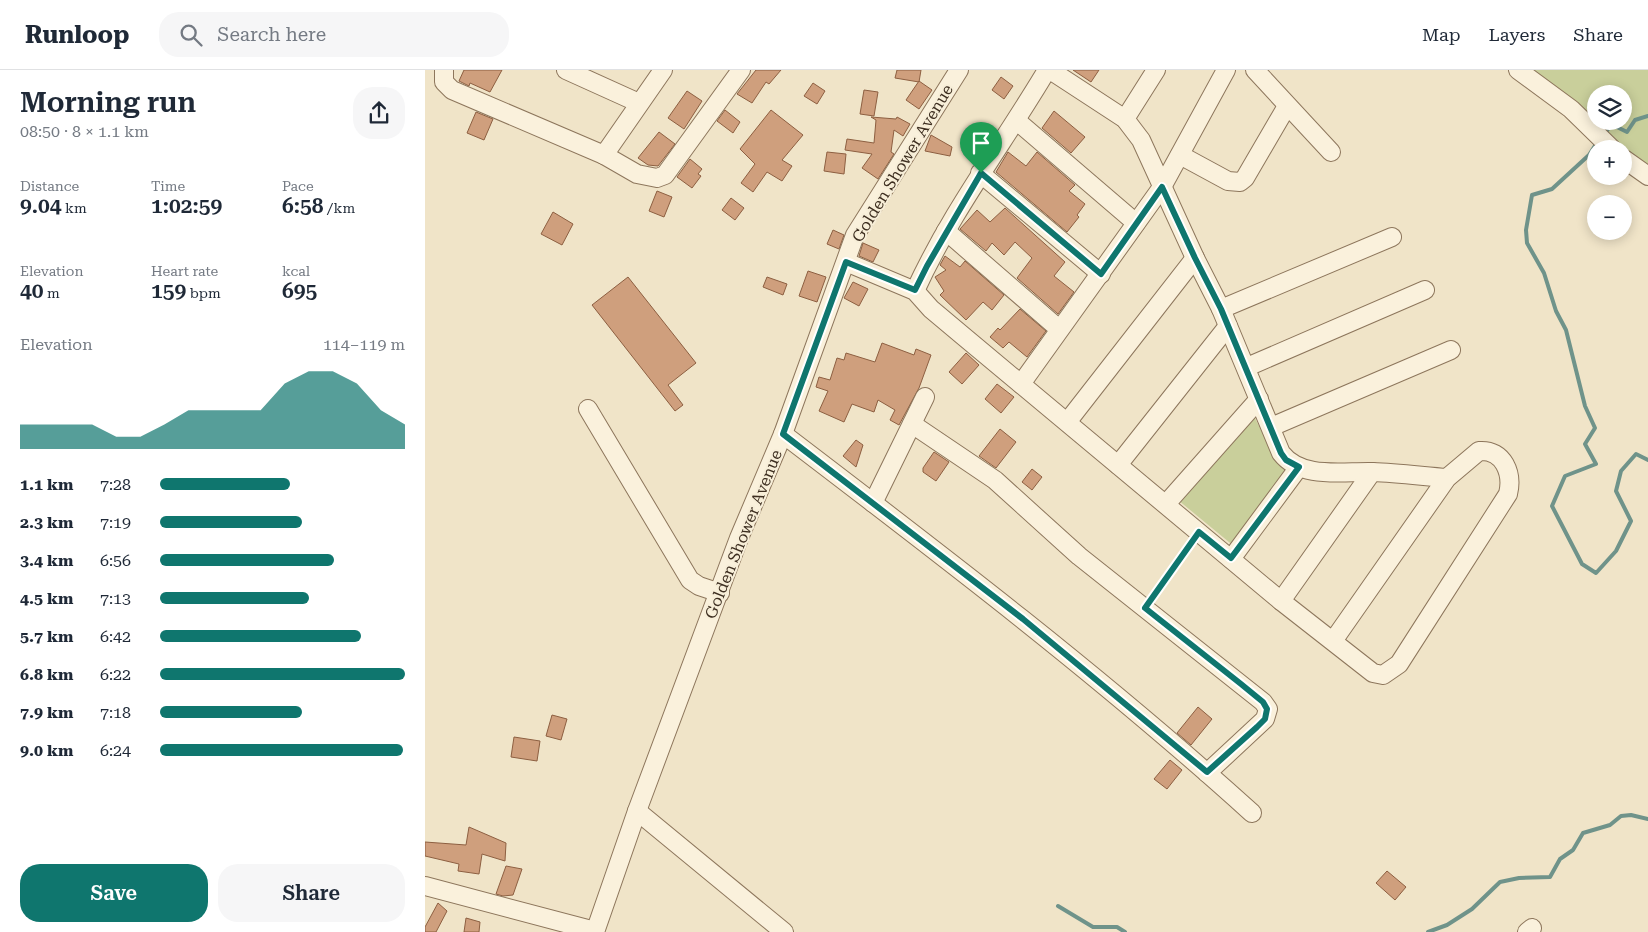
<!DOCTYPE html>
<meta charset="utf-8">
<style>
:root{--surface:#fff;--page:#f6f6f7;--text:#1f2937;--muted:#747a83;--line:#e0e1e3;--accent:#0f766e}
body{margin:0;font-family:"Roboto Serif",serif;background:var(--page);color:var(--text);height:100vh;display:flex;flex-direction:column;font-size:19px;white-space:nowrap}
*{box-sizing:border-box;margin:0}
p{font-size:16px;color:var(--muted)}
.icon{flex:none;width:28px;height:28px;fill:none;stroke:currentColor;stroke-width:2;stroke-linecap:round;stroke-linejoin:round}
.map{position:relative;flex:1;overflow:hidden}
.drawer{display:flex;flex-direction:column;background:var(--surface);width:425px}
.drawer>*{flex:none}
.controls{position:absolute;left:1162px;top:15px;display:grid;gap:10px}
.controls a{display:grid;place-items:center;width:45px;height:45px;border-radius:50%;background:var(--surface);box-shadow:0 2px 12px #0003;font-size:25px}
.pin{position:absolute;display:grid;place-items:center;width:42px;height:42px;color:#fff;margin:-51px -21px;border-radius:50% 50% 50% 0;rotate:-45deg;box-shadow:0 0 5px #0007}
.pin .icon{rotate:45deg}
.round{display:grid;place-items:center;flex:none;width:52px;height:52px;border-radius:20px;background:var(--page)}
.head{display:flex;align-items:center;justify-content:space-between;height:85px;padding:0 20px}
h1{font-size:28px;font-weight:600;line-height:38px}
.metrics{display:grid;grid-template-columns:repeat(3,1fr);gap:8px;height:85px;padding:5px 20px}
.metrics div{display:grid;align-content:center}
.metrics b{font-size:21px;font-weight:600}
.metrics small{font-size:14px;font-weight:400}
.metrics p{font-size:14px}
.chart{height:140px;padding:10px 20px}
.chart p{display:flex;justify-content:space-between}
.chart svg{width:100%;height:90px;margin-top:5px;fill:var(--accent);opacity:.7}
.action{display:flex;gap:10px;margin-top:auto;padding:10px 20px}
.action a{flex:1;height:58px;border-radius:20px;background:var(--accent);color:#fff;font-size:20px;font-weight:600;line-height:58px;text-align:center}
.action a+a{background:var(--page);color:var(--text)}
ul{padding:0 20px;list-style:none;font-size:16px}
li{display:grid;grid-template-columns:80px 60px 1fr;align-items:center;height:38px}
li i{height:12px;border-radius:6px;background:var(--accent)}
header{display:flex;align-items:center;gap:30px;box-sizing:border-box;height:70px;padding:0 25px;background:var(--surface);border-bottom:1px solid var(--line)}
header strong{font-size:24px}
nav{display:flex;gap:28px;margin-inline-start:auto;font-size:18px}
.search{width:350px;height:45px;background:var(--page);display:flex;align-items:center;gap:12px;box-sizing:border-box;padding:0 18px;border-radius:20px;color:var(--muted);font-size:19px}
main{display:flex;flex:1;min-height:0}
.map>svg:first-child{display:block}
</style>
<header>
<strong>Runloop</strong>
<div class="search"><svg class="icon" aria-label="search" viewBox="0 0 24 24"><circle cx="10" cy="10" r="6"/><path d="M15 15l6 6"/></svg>Search here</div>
<nav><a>Map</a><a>Layers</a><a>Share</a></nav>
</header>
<main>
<section class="drawer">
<div class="head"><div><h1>Morning run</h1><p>08:50 · 8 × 1.1 km</p></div><a class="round"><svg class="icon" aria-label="share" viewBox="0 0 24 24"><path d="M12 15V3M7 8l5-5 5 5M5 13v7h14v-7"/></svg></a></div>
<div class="metrics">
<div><p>Distance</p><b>9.04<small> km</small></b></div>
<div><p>Time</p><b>1:02:59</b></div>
<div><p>Pace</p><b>6:58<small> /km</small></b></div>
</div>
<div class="metrics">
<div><p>Elevation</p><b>40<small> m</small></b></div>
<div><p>Heart rate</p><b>159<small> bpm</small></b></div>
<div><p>kcal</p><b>695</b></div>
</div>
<div class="chart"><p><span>Elevation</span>114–119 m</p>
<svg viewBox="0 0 160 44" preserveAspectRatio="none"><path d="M0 44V32L10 32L20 32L30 32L40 38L50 38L60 32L70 25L80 25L90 25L100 25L110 12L120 6L130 6L140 12L150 25L160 32V44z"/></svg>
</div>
<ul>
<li><b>1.1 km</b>7:28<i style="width:53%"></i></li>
<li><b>2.3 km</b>7:19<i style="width:58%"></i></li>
<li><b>3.4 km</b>6:56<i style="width:71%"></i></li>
<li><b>4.5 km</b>7:13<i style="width:61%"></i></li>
<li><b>5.7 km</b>6:42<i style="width:82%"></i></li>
<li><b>6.8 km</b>6:22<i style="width:100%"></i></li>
<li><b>7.9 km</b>7:18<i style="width:58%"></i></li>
<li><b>9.0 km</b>6:24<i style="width:99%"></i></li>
</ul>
<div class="action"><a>Save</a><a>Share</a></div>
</section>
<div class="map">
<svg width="1223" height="862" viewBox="0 0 1223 862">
<rect width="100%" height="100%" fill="#f0e4c8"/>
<!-- green -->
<g fill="#c9cf9b" fill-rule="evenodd">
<path d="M1106 0H1223V97L1210 89ZM1171 24H1199V51H1171Z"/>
<path d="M827 342 842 372 870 396 810 477 753 430Z"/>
</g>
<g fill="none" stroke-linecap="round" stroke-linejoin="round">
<!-- stream -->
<g stroke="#6f938a" stroke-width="4">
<path d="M1180 64 1186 54 1202 62 1210 50 1223 46"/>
<path d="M1173 71 1164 85 1127 119 1107 125 1101 160 1102 173 1119 203 1131 241 1141 260 1160 336 1170 358 1160 374 1171 394 1140 406 1127 436 1157 494 1171 503 1191 481 1206 451 1191 421 1196 401 1211 384 1223 390"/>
<path d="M633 836 668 857H692L700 862"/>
<path d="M1003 862 1022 855 1047 839 1075 812 1094 808 1125 807 1135 789 1148 780 1158 763 1185 755 1196 746 1206 745 1223 749"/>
</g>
</g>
<!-- building -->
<g fill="#cf9f7d" stroke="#8d5f41">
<path d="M39 0H77L65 22 45 13 44 16 34 11Z"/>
<path d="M331 0H356L344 14 341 12 327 33 312 24Z"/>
<path d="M472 0H496L494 12 470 8Z"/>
<path d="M648 0H674L666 12Z"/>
<path d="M576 7 588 16 579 29 567 20Z"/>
<path d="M494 11 507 20 494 39 481 30Z"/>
<path d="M388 13 400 21 392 34 379 26Z"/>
<path d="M439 20 453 22 449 46 435 44Z"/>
<path d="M262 21 277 31 259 59 243 48Z"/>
<path d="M300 40 315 52 308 63 292 51Z"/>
<path d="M346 40 378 65 357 90 367 96 357 111 342 102 328 122 316 113 330 94 315 79Z"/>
<path d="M629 41 660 67 646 83 617 58Z"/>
<path d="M51 42 68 49 59 70 42 63Z"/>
<path d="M446 47 471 49 472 47 485 54 478 66 469 60 466 82 469 84 453 109 437 98 447 84 420 80 422 69 449 73 451 50Z"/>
<path d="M554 53 549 83 537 81Z"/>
<path d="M234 62 250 74 233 96 223 95 213 88Z"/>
<path d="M506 65 527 77 525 86 500 81Z"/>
<path d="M402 82 421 84 419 104 399 101Z"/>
<path d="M583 82 601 96 612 82 650 115 644 121 660 134 652 145 654 147 642 162 571 102Z"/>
<path d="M265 89 277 99 273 104 276 106 267 118 252 107Z"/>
<path d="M232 121 247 127 239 147 224 141Z"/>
<path d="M306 128 319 138 310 150 297 140Z"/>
<path d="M580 138 640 192 629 206 649 222 633 244 592 208 607 188 590 172 579 185 567 173 561 181 535 159 552 140 565 152Z"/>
<path d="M128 142 148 154 137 175 116 164Z"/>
<path d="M408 160 419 165 414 179 402 174Z"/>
<path d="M438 173 454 180 448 192 434 186Z"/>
<path d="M520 186 535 197 540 191 579 225 567 240 558 232 541 250 515 225 519 221 510 207 521 200 515 195Z"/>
<path d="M383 201 401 207 392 232 374 226Z"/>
<path d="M203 207 271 293 243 315 258 335 250 341 167 235Z"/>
<path d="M342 207 362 214 358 225 338 217Z"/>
<path d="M428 212 443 219 434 236 419 228Z"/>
<path d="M595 239 621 261 602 287 584 272 578 278 565 267 573 258 575 260Z"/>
<path d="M457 273 489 285 491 279 506 285 494 318 474 355 465 350 470 340 453 330 449 342 427 334 419 352 394 341 403 321 391 317 394 307 405 310 412 288 419 290 421 283 450 292Z"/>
<path d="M541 283 554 295 537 314 524 302Z"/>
<path d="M572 314 589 327 576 343 560 329Z"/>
<path d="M575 359 591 372 571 398 554 386Z"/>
<path d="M431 370 438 375 431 397 418 386Z"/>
<path d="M509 382 524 392 511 411 498 402V398Z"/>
<path d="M607 399 617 407 607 420 597 412Z"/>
<path d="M773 637 787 649 766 675 752 663Z"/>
<path d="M127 645 142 649 136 670 121 666Z"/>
<path d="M89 667 115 671 112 691 86 687Z"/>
<path d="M745 690 757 700 742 719 729 709Z"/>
<path d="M44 757 81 773 80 791 57 784 54 804 33 801 34 794 0 786V772L41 775Z"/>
<path d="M81 796 97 799 88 825 78 826 71 824Z"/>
<path d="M962 801 981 817 970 830 951 813Z"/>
<path d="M13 833 22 841 11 862H0V857Z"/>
<path d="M41 848 55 852 54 862H39Z"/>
</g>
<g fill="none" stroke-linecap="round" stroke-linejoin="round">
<!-- minor casing -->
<g stroke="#8d765c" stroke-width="20">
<g id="minor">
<path d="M19 0V12L27 20 179 85 212 104 232 108 240 105 316 0"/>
<path d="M141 0 214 33"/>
<path d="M625 0 700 49 716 70 770 188 796 239 856 383C877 410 918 401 948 402 972 403 997 406 1022 408"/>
<path d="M830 0 906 82"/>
<path d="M1093 0 1146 39 1187 79"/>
<path d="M700 49 731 0"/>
<path d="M592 51 711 153"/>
<path d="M179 85 238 0"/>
<path d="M755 85 803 111 815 112 820 108 862 36"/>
<path d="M1199 89 1223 106"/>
<path d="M555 103 676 204"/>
<path d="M521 161 634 259"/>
<path d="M421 192 490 221 506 239 537 265 856 531 948 603 958 605 974 594 1083 424C1088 404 1079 379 1054 381L1022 408 908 571"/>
<path d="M490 221C526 142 578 74 622 0"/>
<path d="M796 239 967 167"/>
<path d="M822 297 1000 220"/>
<path d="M596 314 737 117 801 0"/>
<path d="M163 339 265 510 274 516 295 523"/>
<path d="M643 351 770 188"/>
<path d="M487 354 570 410 654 486 838 632 843 639 840 649 782 703"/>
<path d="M846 357 1026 280"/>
<path d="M358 364C518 486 678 608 827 743"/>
<path d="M693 395 803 256"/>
<path d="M448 433 500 327"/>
<path d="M741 434 834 329"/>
<path d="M806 489 874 397"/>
<path d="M856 531 947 402"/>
<path d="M212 741 359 862"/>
<path d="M0 816 170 861"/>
<path d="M170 862 212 741 314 468 358 364 430 165 534 0"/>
<path d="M1102 862 1107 858"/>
</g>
</g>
<!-- path -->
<path stroke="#8d765c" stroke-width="2" stroke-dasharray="4 2.5" stroke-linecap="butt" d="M728 527 766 474"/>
<!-- minor -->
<use href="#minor" stroke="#faf1dc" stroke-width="18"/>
</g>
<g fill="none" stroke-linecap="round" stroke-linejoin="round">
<!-- route casing -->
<g stroke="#fff" stroke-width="10">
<path id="route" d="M556 103 676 204 737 117 770 188 796 239 856 383 861 390 874 397 806 488 774 462 720 538 816 614 838 632 842 639 840 649 832 657 782 702 598 549 358 364 421 192 490 220 502 196Z"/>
</g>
<!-- route -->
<use href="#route" stroke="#0f766e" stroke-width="6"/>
</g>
<g text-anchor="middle" stroke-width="4" stroke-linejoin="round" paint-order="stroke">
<!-- street labels -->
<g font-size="16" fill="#3d2e20" stroke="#f7eed8">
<text transform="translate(477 93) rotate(-59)" y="6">Golden Shower Avenue</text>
<text transform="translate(318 464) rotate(-68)" y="6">Golden Shower Avenue</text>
</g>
</g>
</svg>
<div class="controls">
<a><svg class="icon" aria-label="layers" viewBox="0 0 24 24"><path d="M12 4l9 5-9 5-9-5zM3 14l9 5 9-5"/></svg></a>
<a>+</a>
<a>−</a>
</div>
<div class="pin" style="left:556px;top:103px;background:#1e9e55"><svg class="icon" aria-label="arrive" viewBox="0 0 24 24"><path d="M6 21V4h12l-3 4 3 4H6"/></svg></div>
</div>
</main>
